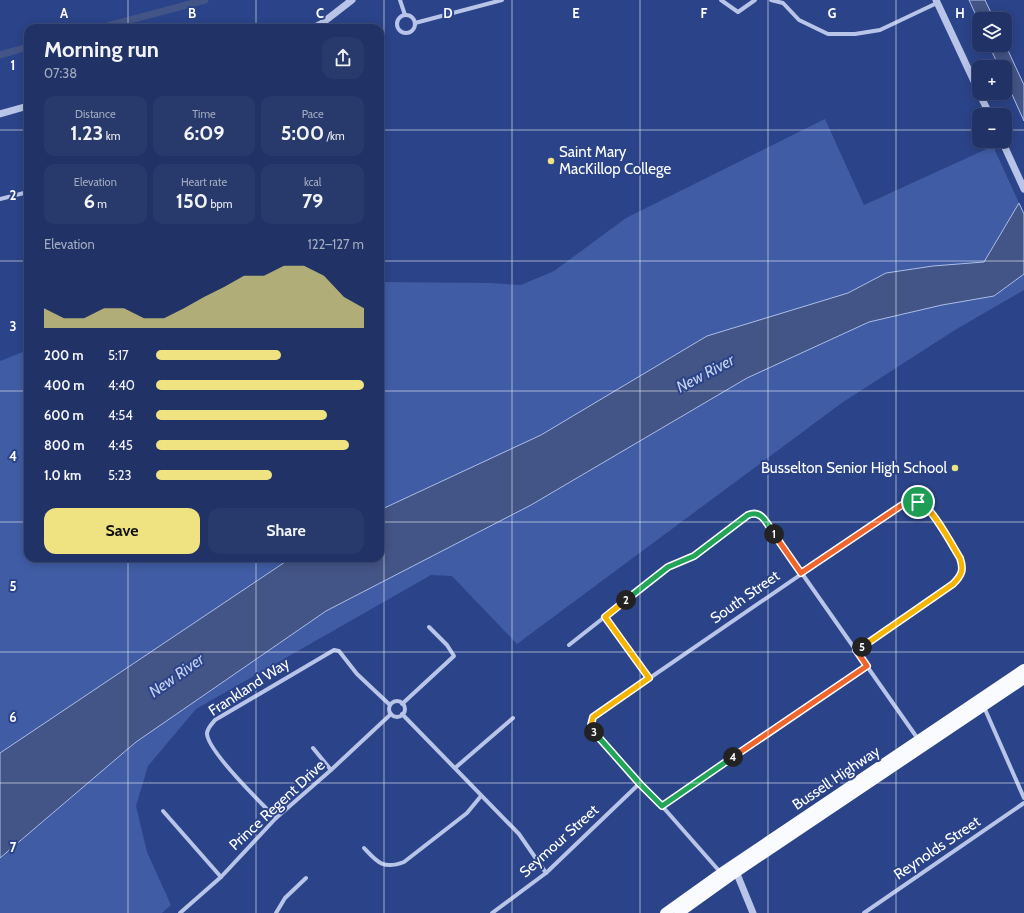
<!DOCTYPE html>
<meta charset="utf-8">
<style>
:root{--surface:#203266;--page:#283a6c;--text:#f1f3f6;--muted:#a2aabf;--line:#3d4d7a;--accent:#eee281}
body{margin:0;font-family:Cabin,sans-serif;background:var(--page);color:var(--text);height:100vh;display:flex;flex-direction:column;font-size:15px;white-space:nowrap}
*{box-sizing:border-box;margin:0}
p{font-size:13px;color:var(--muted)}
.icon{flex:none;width:22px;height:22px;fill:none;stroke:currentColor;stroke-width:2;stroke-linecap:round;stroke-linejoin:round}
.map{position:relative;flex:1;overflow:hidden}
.drawer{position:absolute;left:24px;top:24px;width:360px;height:538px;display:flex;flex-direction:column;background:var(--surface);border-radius:12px;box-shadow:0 2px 10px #0003,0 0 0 1px var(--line)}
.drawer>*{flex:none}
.tools{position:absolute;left:972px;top:12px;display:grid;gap:8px}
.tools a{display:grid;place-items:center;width:40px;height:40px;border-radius:8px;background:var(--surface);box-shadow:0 2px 10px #0003,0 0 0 1px var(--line);font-size:20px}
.pin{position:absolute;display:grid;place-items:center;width:34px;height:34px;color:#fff;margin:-17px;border:2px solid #fff;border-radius:50%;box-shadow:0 1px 4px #0007}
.km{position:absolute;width:20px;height:20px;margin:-10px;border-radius:50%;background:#222;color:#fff;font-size:11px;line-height:20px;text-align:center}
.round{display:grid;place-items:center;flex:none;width:42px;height:42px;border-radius:12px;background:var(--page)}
.summary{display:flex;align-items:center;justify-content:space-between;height:68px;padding:0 20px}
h1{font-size:22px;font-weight:700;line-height:30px}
.figures{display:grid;grid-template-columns:repeat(3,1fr);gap:6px;height:68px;padding:4px 20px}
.figures div{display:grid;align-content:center;border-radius:10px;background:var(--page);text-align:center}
.figures b{font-size:20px;font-weight:700}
.figures small{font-size:11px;font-weight:400}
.figures p{font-size:11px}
.chart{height:112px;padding:8px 20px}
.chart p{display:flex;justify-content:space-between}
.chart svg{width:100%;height:72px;margin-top:4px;fill:var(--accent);opacity:.7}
.primary-button{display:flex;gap:8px;margin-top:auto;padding:8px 20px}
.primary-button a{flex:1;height:46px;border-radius:12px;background:var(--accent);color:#111;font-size:16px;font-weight:700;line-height:46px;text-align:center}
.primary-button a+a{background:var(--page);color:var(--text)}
ul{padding:0 20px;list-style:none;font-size:13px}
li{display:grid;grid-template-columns:64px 48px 1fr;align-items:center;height:30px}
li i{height:10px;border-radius:5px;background:var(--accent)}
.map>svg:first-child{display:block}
</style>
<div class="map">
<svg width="1024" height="913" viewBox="0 0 1024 913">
<rect width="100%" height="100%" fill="#2b4388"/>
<!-- green -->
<g fill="#405ca4">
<path d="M825 119 864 205 993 146 1019 203 984 262 933 266 886 273 848 293 380 510V282L490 283 521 285 554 271 626 218Z"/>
<path d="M1024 274V290L955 330 843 402 517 644 452 576 431 575 196 709 148 766 136 806 147 852 171 905 162 913H0V858L136 742 326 611 531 505 747 378 869 322 942 305 994 296Z"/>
<path d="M28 350V558H291L0 753V361Z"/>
</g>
<!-- water -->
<g fill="#435486" stroke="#adbee8">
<path d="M969 0H985L994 19H979V22Z"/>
<path d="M1005 44 1024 85V121L1005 79V67H999L989 45H1005Z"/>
<path d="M1019 203 1024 214V274L994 296 942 305 869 322 747 378 531 505 326 611 136 742 0 858V753L291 558H380V510L541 435 707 336 848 293 886 273 933 266 984 262Z"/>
</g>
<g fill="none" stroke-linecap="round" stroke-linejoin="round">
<!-- canal -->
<g stroke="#435486" stroke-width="7">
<path d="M100 28 205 0"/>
<path d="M0 55 28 47"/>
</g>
<!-- minor -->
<g stroke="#b8c5e8" stroke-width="4">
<path d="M400 0 405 15"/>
<path d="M721 0 738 12 755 0"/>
<path d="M771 0 783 3 799 20 828 34H855L880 30 937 3"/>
<circle cx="406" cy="24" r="9"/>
<path d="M415 23 502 0"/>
<path d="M0 199 28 192"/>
<path d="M605 617 649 678"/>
<path d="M569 645 668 567 694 556 747 515 753 512 761 515 918 739"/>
<circle cx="397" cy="709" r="8"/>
<path d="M402 704 454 656 447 645 429 627"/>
<path d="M984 707 1024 798"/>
<path d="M402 714 519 834 546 873"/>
<path d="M313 748 331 770"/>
<path d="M455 768 513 718"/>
<path d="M662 806 867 666"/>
<path d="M163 811 221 877"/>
<path d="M276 818C263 805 206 750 207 733 208 727 212 724 215 720L334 650 339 651 357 674 390 705"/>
<path d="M364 848C377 862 383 870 404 862L467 813 481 796"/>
<path d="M721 873 662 806 594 732 591 725 593 717 902 505C908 503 914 501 920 502 932 506 953 546 960 558 964 570 962 575 953 584L856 650"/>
<path d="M180 913 221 877 276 818 331 770 391 714"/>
<path d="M276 913 285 898 306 878"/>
<path d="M492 913 546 873 640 783"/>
<path d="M864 913 1024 803"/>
</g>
<!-- tertiary -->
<g stroke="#b8c5e8" stroke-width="7">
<path d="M936 0 979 92"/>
<path d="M313 28 321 24 352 0"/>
<path d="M979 93 990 115"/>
<path d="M0 114 28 106"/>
<path d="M1002 141 1024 189"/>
<path d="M735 869 753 913"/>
</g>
<!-- primary -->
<g stroke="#fafbfe" stroke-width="10">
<path d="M665 913 721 873 1024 669"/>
<path d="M679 913 735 873 1024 679"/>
</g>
</g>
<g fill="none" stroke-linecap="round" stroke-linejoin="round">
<!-- split-1 casing -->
<g stroke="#fff" stroke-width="8">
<path id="split-1" d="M774 534 801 573 902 505 918 502"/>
</g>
<!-- split-2 casing -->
<g stroke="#fff" stroke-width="8">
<path id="split-2" d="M626 600 668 567 694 556 748 515C762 509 767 524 774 534"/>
</g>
<!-- split-3 casing -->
<g stroke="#fff" stroke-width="8">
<path id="split-3" d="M594 732 591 725 593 717 649 678 605 617 626 600"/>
</g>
<!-- split-4 casing -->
<g stroke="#fff" stroke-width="8">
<path id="split-4" d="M594 732 640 784 662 806 733 757"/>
</g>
<!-- split-5 casing -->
<g stroke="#fff" stroke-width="8">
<path id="split-5" d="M733 757 867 666 856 650 862 647"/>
</g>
<!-- split-6 casing -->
<g stroke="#fff" stroke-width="8">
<path id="split-6" d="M862 647 953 584C962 575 964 570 960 558 953 547 930 503 918 502"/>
</g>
<!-- split-1 -->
<use href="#split-1" stroke="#f0652b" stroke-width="5"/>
<!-- split-2 -->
<use href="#split-2" stroke="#22a559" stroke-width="5"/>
<!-- split-3 -->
<use href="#split-3" stroke="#f5b400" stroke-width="5"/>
<!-- split-4 -->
<use href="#split-4" stroke="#22a559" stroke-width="5"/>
<!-- split-5 -->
<use href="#split-5" stroke="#f0652b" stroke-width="5"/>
<!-- split-6 -->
<use href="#split-6" stroke="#f5b400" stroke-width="5"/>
</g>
<!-- grid -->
<path fill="none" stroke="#fff" stroke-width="1" stroke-opacity="0.55" d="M128 0V28M256 0V28M384 0V913M512 0V913M640 0V913M768 0V913M896 0V913M0 130H28M380 130H979M1005 130H1024M0 261H28M380 261H1024M0 391H28M380 391H1024M0 522H28M380 522H1024M128 558V913M256 558V913M0 652H1024M0 783H1024"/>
<!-- markers -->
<g fill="#eee281" stroke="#2b4388" stroke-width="1.5">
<circle cx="551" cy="161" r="4"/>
<circle cx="955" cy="468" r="4"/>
</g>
<g text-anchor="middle" stroke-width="4" stroke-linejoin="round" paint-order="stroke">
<!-- poi labels -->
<g font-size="15" fill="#fff" stroke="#2b4388" text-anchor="start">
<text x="559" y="157">Saint Mary<tspan x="559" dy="17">MacKillop College</tspan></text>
<text x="947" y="473" text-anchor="end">Busselton Senior High School</text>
</g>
<!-- street labels -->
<g font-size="15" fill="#fff" stroke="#2b4388">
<text transform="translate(745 597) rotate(-35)" y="5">South Street</text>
<text transform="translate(249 687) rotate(-33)" y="5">Frankland Way</text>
<text transform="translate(836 778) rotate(-34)" y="5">Bussell Highway</text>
<text transform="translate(277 805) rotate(-43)" y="5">Prince Regent Drive</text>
<text transform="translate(559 841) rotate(-42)" y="5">Seymour Street</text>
<text transform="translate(937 848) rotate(-34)" y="5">Reynolds Street</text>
</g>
<!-- water labels -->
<g font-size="16" font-style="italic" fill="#c4d0ef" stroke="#2b4388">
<text transform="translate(705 373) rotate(-28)" y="6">New River</text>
<text transform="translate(176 675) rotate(-35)" y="6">New River</text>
</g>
</g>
<g font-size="13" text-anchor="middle" font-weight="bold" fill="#fff" stroke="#2b4388" stroke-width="4" stroke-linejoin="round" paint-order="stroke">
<text x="64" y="18">A</text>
<text x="192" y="18">B</text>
<text x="320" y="18">C</text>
<text x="448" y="18">D</text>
<text x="576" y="18">E</text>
<text x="704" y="18">F</text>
<text x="832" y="18">G</text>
<text x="960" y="18">H</text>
<text x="13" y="70">1</text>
<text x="13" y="200">2</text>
<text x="13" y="331">3</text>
<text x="13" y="461">4</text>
<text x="13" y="591">5</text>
<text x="13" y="722">6</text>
<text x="13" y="852">7</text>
</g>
</svg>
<div class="tools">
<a><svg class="icon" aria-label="layers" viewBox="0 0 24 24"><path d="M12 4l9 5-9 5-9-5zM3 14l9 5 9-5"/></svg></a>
<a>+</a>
<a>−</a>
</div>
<div class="pin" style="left:918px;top:502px;background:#1e9e55"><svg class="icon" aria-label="arrive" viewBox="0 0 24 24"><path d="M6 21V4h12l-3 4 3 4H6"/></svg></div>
<b class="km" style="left:774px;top:534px">1</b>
<b class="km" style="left:626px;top:600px">2</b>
<b class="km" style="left:594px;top:732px">3</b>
<b class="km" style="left:733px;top:757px">4</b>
<b class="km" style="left:862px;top:647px">5</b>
<section class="drawer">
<div class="summary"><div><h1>Morning run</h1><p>07:38</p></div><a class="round"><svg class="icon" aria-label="share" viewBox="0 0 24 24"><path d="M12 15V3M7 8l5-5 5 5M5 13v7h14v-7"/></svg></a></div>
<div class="figures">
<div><p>Distance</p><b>1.23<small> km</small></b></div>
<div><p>Time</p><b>6:09</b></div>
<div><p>Pace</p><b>5:00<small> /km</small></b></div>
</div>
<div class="figures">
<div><p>Elevation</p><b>6<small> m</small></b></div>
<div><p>Heart rate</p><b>150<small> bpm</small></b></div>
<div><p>kcal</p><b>79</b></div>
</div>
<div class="chart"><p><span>Elevation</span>122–127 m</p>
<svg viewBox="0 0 160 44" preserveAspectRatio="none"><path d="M0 44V32L10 38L20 38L30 32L40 32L50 38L60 38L70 32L80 25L90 19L100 12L110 12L120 6L130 6L140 12L150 25L160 32V44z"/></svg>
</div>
<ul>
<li><b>200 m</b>5:17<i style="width:60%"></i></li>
<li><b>400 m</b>4:40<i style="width:100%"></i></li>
<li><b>600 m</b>4:54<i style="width:82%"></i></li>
<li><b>800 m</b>4:45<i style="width:93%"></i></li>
<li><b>1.0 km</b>5:23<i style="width:56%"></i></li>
</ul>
<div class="primary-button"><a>Save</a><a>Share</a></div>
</section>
</div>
